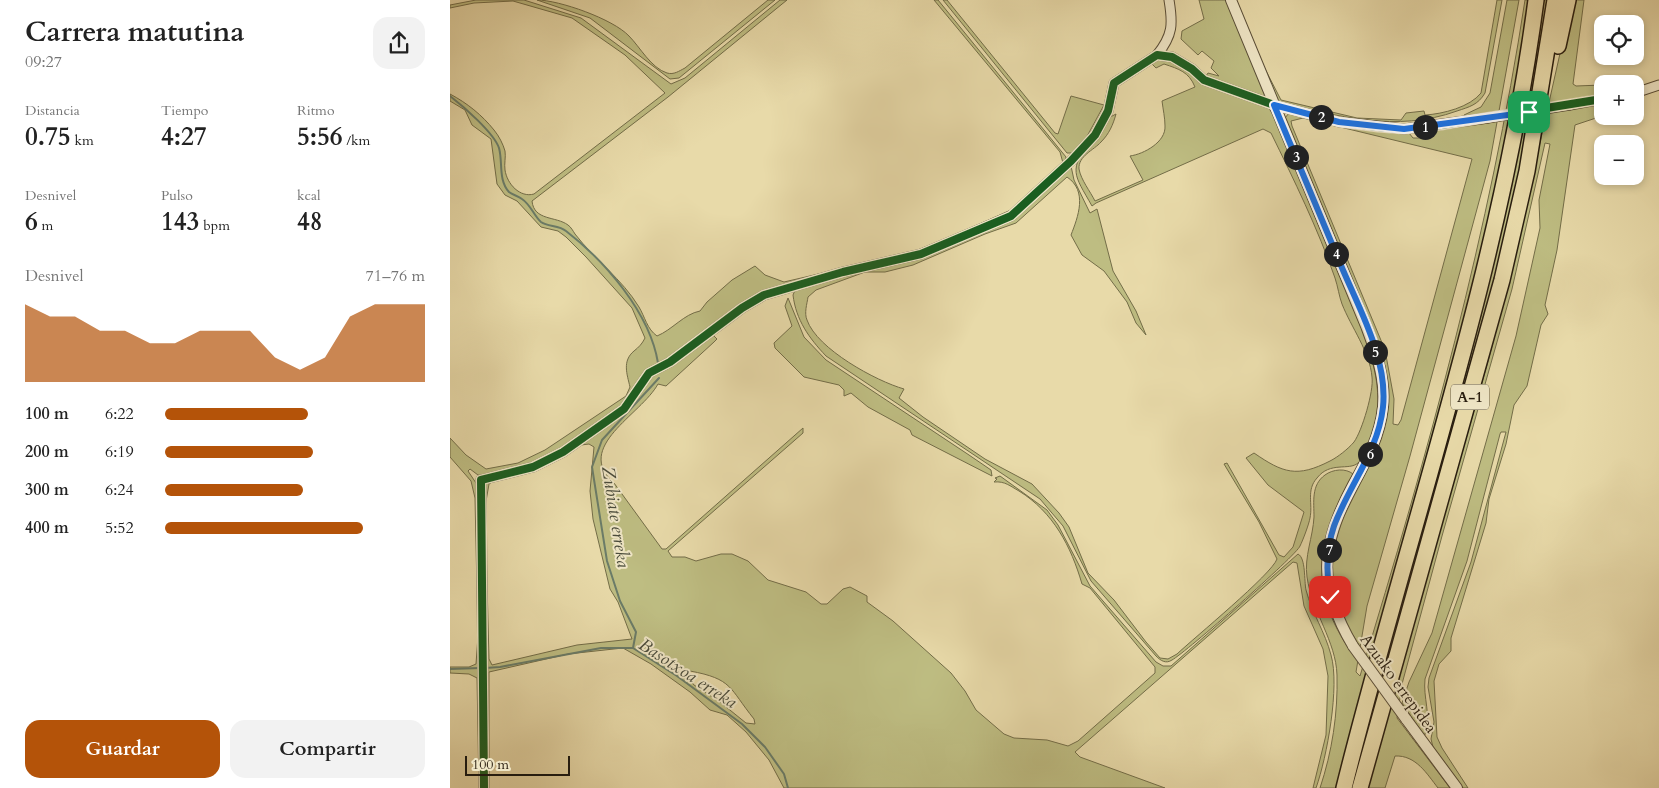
<!DOCTYPE html>
<html lang="es">
<meta charset="utf-8">
<style>
:root{--surface:#fff;--page:#f2f2f2;--text:#222;--muted:#767676;--accent:#b45309}
body{margin:0;font-family:Cardo,serif;background:var(--page);color:var(--text);height:100vh;display:flex;flex-direction:column;font-size:19px;white-space:nowrap}
*{box-sizing:border-box;margin:0}
p{font-size:16px;color:var(--muted)}
.icon{flex:none;width:28px;height:28px;fill:none;stroke:currentColor;stroke-width:2;stroke-linecap:round;stroke-linejoin:round}
.map{position:relative;flex:1;overflow:hidden}
.sheet{display:flex;flex-direction:column;background:var(--surface);width:450px}
.sheet>*{flex:none}
.fabs{position:absolute;left:1144px;top:15px;display:grid;gap:10px}
.fabs a{display:grid;place-items:center;width:50px;height:50px;border-radius:10px;background:var(--surface);box-shadow:0 2px 8px #0003;font-size:25px}
.scale{position:absolute;left:15px;bottom:12px;width:105px;box-sizing:border-box;padding-left:5px;border:2px solid #281d0f;border-top:0;font-size:14px;line-height:18px;white-space:nowrap;color:#281d0f;-webkit-text-stroke:4px #f0e7c7;paint-order:stroke}
.pin{position:absolute;display:grid;place-items:center;width:42px;height:42px;color:#fff;margin:-21px;border-radius:10px;box-shadow:0 2px 8px #0006}
.km{position:absolute;width:25px;height:25px;margin:-12px;border-radius:50%;background:#222;color:#fff;font-size:14px;line-height:25px;text-align:center}
.round{display:grid;place-items:center;flex:none;width:52px;height:52px;border-radius:15px;background:var(--page)}
.headline{display:flex;align-items:center;justify-content:space-between;height:85px;padding:0 25px}
h1{font-size:28px;font-weight:600;line-height:38px}
.figures{display:grid;grid-template-columns:repeat(3,1fr);gap:8px;height:85px;padding:5px 25px}
.figures div{display:grid;align-content:center}
.figures b{font-size:25px;font-weight:600}
.figures small{font-size:14px;font-weight:400}
.figures p{font-size:14px}
.chart{height:140px;padding:10px 25px}
.chart p{display:flex;justify-content:space-between}
.chart svg{width:100%;height:90px;margin-top:5px;fill:var(--accent);opacity:.7}
.action{display:flex;gap:10px;margin-top:auto;padding:10px 25px}
.action a{flex:1;height:58px;border-radius:15px;background:var(--accent);color:#fff;font-size:20px;font-weight:600;line-height:58px;text-align:center}
.action a+a{background:var(--page);color:var(--text)}
ul{padding:0 25px;list-style:none;font-size:16px}
li{display:grid;grid-template-columns:80px 60px 1fr;align-items:center;height:38px}
li i{height:12px;border-radius:6px;background:var(--accent)}
main{display:flex;flex:1;min-height:0}
.map>svg:first-child{display:block}
</style>
<main>
<section class="sheet">
<div class="headline"><div><h1>Carrera matutina</h1><p>09:27</p></div><a class="round"><svg class="icon" aria-label="share" viewBox="0 0 24 24"><path d="M12 15V3M7 8l5-5 5 5M5 13v7h14v-7"/></svg></a></div>
<div class="figures">
<div><p>Distancia</p><b>0.75<small> km</small></b></div>
<div><p>Tiempo</p><b>4:27</b></div>
<div><p>Ritmo</p><b>5:56<small> /km</small></b></div>
</div>
<div class="figures">
<div><p>Desnivel</p><b>6<small> m</small></b></div>
<div><p>Pulso</p><b>143<small> bpm</small></b></div>
<div><p>kcal</p><b>48</b></div>
</div>
<div class="chart"><p><span>Desnivel</span>71–76 m</p>
<svg viewBox="0 0 160 44" preserveAspectRatio="none"><path d="M0 44V6L10 12L20 12L30 19L40 19L50 25L60 25L70 19L80 19L90 19L100 32L110 38L120 32L130 12L140 6L150 6L160 6V44z"/></svg>
</div>
<ul>
<li><b>100 m</b>6:22<i style="width:55%"></i></li>
<li><b>200 m</b>6:19<i style="width:57%"></i></li>
<li><b>300 m</b>6:24<i style="width:53%"></i></li>
<li><b>400 m</b>5:52<i style="width:76%"></i></li>
</ul>
<div class="action"><a>Guardar</a><a>Compartir</a></div>
</section>
<div class="map">
<svg width="1209" height="788" viewBox="0 0 1209 788">
<rect width="100%" height="100%" fill="#e8daa9"/>
<filter id="stains"><feTurbulence type="fractalNoise" baseFrequency=".004" numOctaves="4"/><feColorMatrix values="0 0 0 0 .2 0 0 0 0 .09 0 0 0 0 .02 0 0 0 .5 -.17"/></filter>
<radialGradient id="worn" r=".72"><stop offset=".6" stop-color="#630" stop-opacity="0"/><stop offset="1" stop-color="#630" stop-opacity=".3"/></radialGradient>
<!-- green -->
<g fill="#bebd82" stroke="#736d48" fill-rule="evenodd">
<path d="M26 0H74L131 18 221 84 235 78 330 0H337L218 97 82 201C84 221 106 216 118 225 121 227 123 231 125 234 145 260 172 279 189 307 195 317 197 329 207 336 222 330 234 314 250 311L257 302 282 280 305 266 315 275 334 282 463 252 505 235 563 209 613 163 610 152 484 0H488L616 157C616 170 569 207 557 214L461 254 369 276 303 297 223 356 201 369 191 378 173 406 116 447 89 461 63 470 35 476 28 475 20 469 18 471 28 486 32 788H29L27 678 19 674 0 673V667H19L26 664 28 636 25 498 21 481 0 457V438L16 455 36 469 68 463 95 450 176 396 180 387C177 374 172 361 184 351 189 347 192 344 195 338L182 308 136 257 116 237 108 231 91 227 67 201 55 195 47 184 41 139 22 125 15 110 0 101V94C17 103 32 115 44 130 49 136 53 144 55 151 56 157 54 164 55 170 57 184 70 198 84 194L215 93 175 55 122 18 63 1 24 3 0 8V5Z"/>
<path d="M87 0C109 0 163 19 179 36 190 47 201 68 217 73 224 75 229 71 235 68L318 0H325L229 78 220 79 140 18Z"/>
<path d="M493 0H497L605 133 608 134 621 96 654 105 635 140 622 153H617Z"/>
<path d="M749 0H777L816 97 756 76 758 73 769 76 761 68 764 61 752 51 748 55 731 39 732 31 754 19Z"/>
<path d="M1047 0H1052L1035 93C1028 105 1019 107 1007 111 946 133 888 116 828 102L814 67 831 100 907 118 951 120 956 113 974 111 975 115C993 114 1020 107 1031 93Z"/>
<path d="M1057 0H1069L1040 161 960 456 917 606 906 672 910 676C978 454 1040 229 1075 0H1079C1043 269 953 526 886 788H870C882 752 888 714 887 675 886 641 862 612 857 577 854 557 863 537 864 517 864 502 861 485 875 475 883 469 896 468 903 474 868 538 856 589 902 653L906 640 892 618 881 579 882 560 889 526 926 452 934 429 938 401 937 381 935 366 922 329 835 118 839 113 898 127 959 133 963 138H972L975 132 1039 123 1038 114 1015 117 1014 115 1031 107 1040 93ZM853 118 1022 159 951 420 948 425 943 424 944 399 935 350 842 126 841 121Z"/>
<path d="M1091 0H1101L1098 20 1053 258 905 788H899L939 635Z"/>
<path d="M1122 0H1134L1123 84 1126 86 1152 85V95L1120 100 1119 109 1152 103V116L1125 125 1107 250 1095 305 1098 314 1091 325 1077 386 1064 405 1056 444 1039 499 1036 523 1001 638V651L989 664 984 681 987 737 992 748 1018 788H1013L983 747 981 739 984 722 978 687 979 678 1021 562 1056 432H1051L1050 434 1017 561 975 679C973 698 981 714 976 734H973L952 703 959 682 982 633 1066 336 1090 228 1089 200 1100 144 1095 143 1062 289 992 536 952 684 947 718 1000 788H988C977 774 966 755 945 756L935 788H917L1038 361 1058 285Z"/>
<path d="M707 57 723 59 753 78 817 106 823 114 913 332C926 368 935 403 920 440 917 447 914 458 908 463 899 471 880 461 867 478 856 490 863 504 860 518 859 524 853 540 850 546 847 555 735 653 722 660 716 664 711 661 706 656L641 581 613 526 590 499 376 356C359 338 346 320 343 295L346 288 427 265 558 219 621 166 624 180 640 213 647 209 663 271 686 311 696 335 686 323 677 302 654 271 632 255 621 235C628 217 638 191 617 177L566 223 535 234 463 265 435 272H415L366 290 358 297C357 304 354 313 357 320 367 349 426 381 454 389L449 398 473 417 535 459 582 484 609 513 619 527 638 573 664 600 696 642 710 658 718 659 727 654C744 638 822 574 827 559L809 522 774 464 777 463 829 555 834 557 843 547 854 512 818 485 796 458 804 453C833 473 847 478 880 461 888 457 898 449 904 442 912 431 924 391 922 377 920 352 901 327 892 304 889 296 888 287 885 278 868 229 844 180 821 133L813 129 646 203 642 206C624 174 618 171 641 139 649 128 653 120 666 114 663 125 659 134 651 142 644 150 628 156 629 169 631 180 640 191 645 201L693 180 680 156C694 154 716 142 715 126 715 118 713 109 712 101L745 87C739 72 729 69 714 64L706 68 700 62Z"/>
<path d="M338 298 354 337 376 360 519 455 541 470 542 476 462 435 460 430 418 407 401 393 394 396V390L389 385 354 377 325 348 324 343 342 326 335 306Z"/>
<path d="M261 333 267 339 264 342 216 386 208 384C191 415 123 447 164 483L212 549H216L353 428V433L218 551 222 557H235L246 561 271 554H282L298 561 318 580 356 592 371 604H377L393 589 400 587 417 596V602L443 621 501 673 515 691 526 710 554 734 564 738 597 740 618 746 628 741 705 673V667L640 588 632 584C621 546 603 512 569 491 560 486 555 481 544 482L547 479 545 478 550 476 597 510 608 525 640 586 706 662 713 666H721L848 554C856 558 854 581 856 590 862 613 875 632 881 655 890 686 877 757 866 788H863L876 735 878 676 873 649 854 606 847 563 843 562 625 752 630 757 715 788H334L319 760 296 732 277 715 260 710 240 692 201 664 173 648 118 654 39 672V788H36L34 485 38 481 69 473 141 435 198 380ZM139 444 144 447 140 491 143 519 160 589 168 602 182 639 127 645 42 665 39 659 35 507 39 484 45 480 90 468 131 445ZM240 671C283 679 279 688 304 719L305 724 296 723 270 702 244 685 236 675Z"/>
</g>
<g fill="none" stroke-linecap="round" stroke-linejoin="round">
<!-- stream -->
<g stroke="#6b7c68" stroke-width="2">
<path d="M0 96C13 106 44 133 49 148 53 162 48 180 59 192 63 195 68 196 72 199 81 205 84 216 91 222 98 227 109 225 116 231 155 261 200 313 208 363"/>
<path d="M183 648 186 632 170 601 157 561 142 467 152 440 209 378"/>
<path d="M35 668 50 667 151 648H183L227 676 292 724 315 747 334 774 338 788"/>
<path d="M0 669 30 668"/>
</g>
<!-- minor casing -->
<g stroke="#584c36" stroke-width="11">
<g id="minor">
<path d="M707 55C723 35 723 24 719 0"/>
<path d="M1185 93 1209 85"/>
<path d="M1120 105 1152 99"/>
<path d="M34 788 31 480 83 467 113 452 174 409 199 373 220 362 292 308 314 295 393 272 471 254 561 216 621 161 645 135 658 111 664 83 707 55 722 57 742 69 754 80 824 105 889 122 954 129 1038 118"/>
</g>
</g>
<!-- tertiary casing -->
<g stroke="#584c36" stroke-width="12">
<g id="tertiary">
<path d="M781 0 916 326C926 353 936 379 933 407 930 436 917 460 903 485 870 546 867 585 903 646"/>
<path d="M956 719 1007 788"/>
</g>
</g>
<!-- motorway casing -->
<g stroke="#281d0f" stroke-width="18">
<g id="motorway">
<path d="M1108 46 1118 0"/>
<path d="M894 788C959 526 1051 269 1086 0"/>
<path d="M910 788 1052 280 1077 171 1105 0"/>
</g>
</g>
<!-- minor -->
<use href="#minor" stroke="#f0e7c7" stroke-width="9"/>
<!-- tertiary -->
<use href="#tertiary" stroke="#f0e7c7" stroke-width="10"/>
<!-- motorway -->
<use href="#motorway" stroke="#e8daa9" stroke-width="15"/>
<!-- minor-bridge casing -->
<g stroke="#584c36" stroke-width="11" stroke-linecap="butt">
<path id="minor-bridge" d="M1038 118 1120 105"/>
</g>
<!-- tertiary-bridge casing -->
<g stroke="#584c36" stroke-width="12" stroke-linecap="butt">
<path id="tertiary-bridge" d="M903 646 956 719"/>
</g>
<!-- minor-bridge -->
<use href="#minor-bridge" stroke="#f0e7c7" stroke-width="9"/>
<!-- tertiary-bridge -->
<use href="#tertiary-bridge" stroke="#f0e7c7" stroke-width="10"/>
<!-- cycleway casing -->
<g stroke="#f0e7c7" stroke-width="11">
<path id="cycleway" d="M34 788 31 480 83 467 113 452 174 409 199 373 220 362 292 308 314 295 393 272 471 254 561 216 621 161 645 135 658 111 664 83 707 55 722 57 742 69 754 80 824 105 889 122 928 127 954 129 991 125 1152 99"/>
</g>
<!-- cycleway -->
<use href="#cycleway" stroke="#1b5e20" stroke-width="8"/>
</g>
<g fill="none" stroke-linecap="round" stroke-linejoin="round">
<!-- route casing -->
<g stroke="#fff" stroke-width="10">
<path id="route" d="M880 597C876 573 876 549 884 526 899 485 928 452 933 407 938 358 908 307 890 263 868 210 846 158 824 105L889 122 954 129 1079 112"/>
</g>
<!-- route -->
<use href="#route" stroke="#1a73e8" stroke-width="6"/>
</g>
<g text-anchor="middle" stroke-width="4" stroke-linejoin="round" paint-order="stroke">
<!-- shield labels -->
<rect fill="#f0e7c7" stroke="#645a46" stroke-width="1" x="1001" y="384.5" width="38" height="25" rx="4"/>
<g font-size="15" font-weight="bold" fill="#281d0f">
<text x="1020" y="402">A-1</text>
</g>
<!-- street labels -->
<g font-size="16" fill="#281d0f" stroke="#f0e7c7">
<text transform="translate(949 683) rotate(54)" y="6">Azuako errepidea</text>
</g>
<!-- water labels -->
<g font-size="18" font-style="italic" fill="#4a4c3c" stroke="#f0e7c7">
<text transform="translate(166 517) rotate(81)" y="6">Zubiate erreka</text>
<text transform="translate(238 673) rotate(33)" y="6">Basotxoa erreka</text>
</g>
</g>
<rect width="100%" height="100%" filter="url(#stains)"/>
<rect width="100%" height="100%" fill="url(#worn)"/>
</svg>
<div class="fabs">
<a><svg class="icon" aria-label="locate" viewBox="0 0 24 24"><circle cx="12" cy="12" r="6"/><path d="M12 2v4M12 18v4M2 12h4M18 12h4"/></svg></a>
<a>+</a>
<a>−</a>
</div>
<div class="scale">100 m</div>
<div class="pin" style="left:1079px;top:112px;background:#1e9e55"><svg class="icon" aria-label="arrive" viewBox="0 0 24 24"><path d="M6 21V4h12l-3 4 3 4H6"/></svg></div>
<div class="pin" style="left:880px;top:597px;background:#d93025"><svg class="icon" aria-label="check" viewBox="0 0 24 24"><path d="M5 12l5 5 9-10"/></svg></div>
<b class="km" style="left:975px;top:127px">1</b>
<b class="km" style="left:871px;top:117px">2</b>
<b class="km" style="left:846px;top:157px">3</b>
<b class="km" style="left:886px;top:254px">4</b>
<b class="km" style="left:925px;top:352px">5</b>
<b class="km" style="left:920px;top:454px">6</b>
<b class="km" style="left:879px;top:550px">7</b>
</div>
</main>
